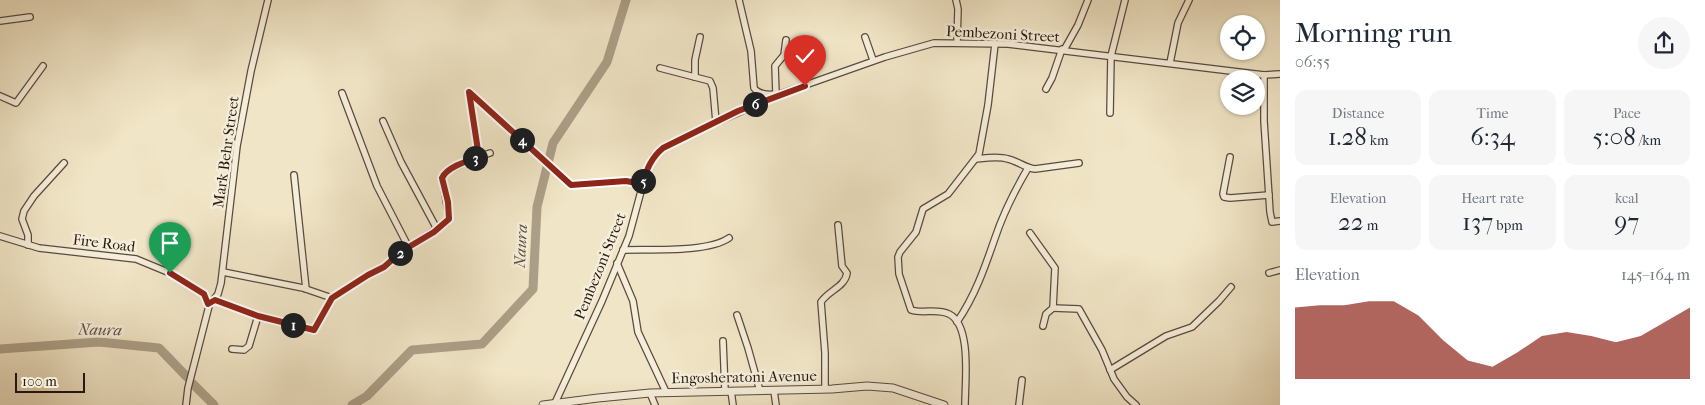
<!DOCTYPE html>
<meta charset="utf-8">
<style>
:root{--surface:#fff;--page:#f6f6f7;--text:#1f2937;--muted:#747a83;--accent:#8f2418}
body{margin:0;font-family:"IM FELL French Canon",serif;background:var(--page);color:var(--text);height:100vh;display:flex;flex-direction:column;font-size:19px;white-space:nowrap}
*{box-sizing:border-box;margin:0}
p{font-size:16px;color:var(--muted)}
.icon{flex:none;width:28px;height:28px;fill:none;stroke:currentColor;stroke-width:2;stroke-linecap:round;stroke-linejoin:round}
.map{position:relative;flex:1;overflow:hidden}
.sheet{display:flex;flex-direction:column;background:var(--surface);width:425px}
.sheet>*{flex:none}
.buttons{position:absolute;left:1220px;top:15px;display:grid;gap:10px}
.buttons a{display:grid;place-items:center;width:45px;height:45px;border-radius:50%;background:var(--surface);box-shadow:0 1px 4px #0004;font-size:25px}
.scale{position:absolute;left:15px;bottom:12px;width:70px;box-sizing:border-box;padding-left:5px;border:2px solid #28180f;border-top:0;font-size:14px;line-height:18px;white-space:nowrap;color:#28180f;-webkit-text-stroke:4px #f5eeda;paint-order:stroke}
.pin{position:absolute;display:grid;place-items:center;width:42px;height:42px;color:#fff;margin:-51px -21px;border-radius:50% 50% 50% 0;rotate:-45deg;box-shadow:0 0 5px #0007}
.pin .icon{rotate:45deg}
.km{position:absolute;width:25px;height:25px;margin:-12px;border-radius:50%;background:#222;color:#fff;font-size:14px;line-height:25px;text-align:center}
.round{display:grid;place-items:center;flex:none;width:52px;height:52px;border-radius:26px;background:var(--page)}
.summary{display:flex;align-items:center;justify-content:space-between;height:85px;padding:0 15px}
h1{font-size:28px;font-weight:600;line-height:38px}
.metrics{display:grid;grid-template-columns:repeat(3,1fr);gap:8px;height:85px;padding:5px 15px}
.metrics div{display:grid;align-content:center;border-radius:12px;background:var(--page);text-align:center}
.metrics b{font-size:25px;font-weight:600}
.metrics small{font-size:14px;font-weight:400}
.metrics p{font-size:14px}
.chart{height:140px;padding:10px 15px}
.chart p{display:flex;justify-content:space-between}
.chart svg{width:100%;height:90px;margin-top:5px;fill:var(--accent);opacity:.7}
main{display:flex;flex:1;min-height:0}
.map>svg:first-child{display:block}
</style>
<main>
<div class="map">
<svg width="1280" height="405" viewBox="0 0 1280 405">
<rect width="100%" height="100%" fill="#f0e5c6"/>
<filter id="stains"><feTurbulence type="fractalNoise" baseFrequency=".004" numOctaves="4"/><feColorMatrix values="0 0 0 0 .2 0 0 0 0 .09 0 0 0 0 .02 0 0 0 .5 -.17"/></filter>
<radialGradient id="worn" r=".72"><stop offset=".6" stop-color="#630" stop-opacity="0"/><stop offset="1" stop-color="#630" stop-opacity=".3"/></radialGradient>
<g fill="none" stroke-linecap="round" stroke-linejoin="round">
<!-- river -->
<g stroke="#ac9f88" stroke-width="9">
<path d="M0 349 99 342 159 348 187 377"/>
<path d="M193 384 214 405"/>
<path d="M352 405 367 396 412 350 482 344 533 289 537 207 553 143 607 62 626 0"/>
</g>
<!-- minor casing -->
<g stroke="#5a4b3d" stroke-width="8">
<g id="minor">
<path d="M739 0 751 51 754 88C759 95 767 95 775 94"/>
<path d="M956 0 958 9 957 43"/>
<path d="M0 21 30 17"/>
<path d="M865 37 873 60"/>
<path d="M1064 50 1078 25 1088 0"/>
<path d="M1170 63 1178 23 1189 0"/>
<path d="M660 68 710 81 713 88 716 122"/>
<path d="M1264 75V121L1270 212 1272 222 1280 221"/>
<path d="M695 77V60L700 37"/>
<path d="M1046 89 1052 78 1062 49"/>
<path d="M469 92 571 185 626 181 642 184"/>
<path d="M469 92 479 157"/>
<path d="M342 93 377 186 409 248"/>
<path d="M776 94 775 66 784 55 786 40"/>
<path d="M0 96 16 103 43 66"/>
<path d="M1110 113 1111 56 1125 0"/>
<path d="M383 121 401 162 437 229"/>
<path d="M1230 157 1223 194 1224 197 1230 198 1269 195"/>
<path d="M976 159C986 158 998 156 1008 159 1018 161 1025 168 1035 169L1079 163"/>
<path d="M294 175 306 289"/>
<path d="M1030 233 1055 268 1053 308 1046 314 1043 326"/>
<path d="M0 236 39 248 136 259 170 273 204 294 207 299 209 306 188 388 186 405"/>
<path d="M28 245V235L22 219 24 211 34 196 64 163"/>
<path d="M623 250C650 249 707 253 729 238"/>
<path d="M617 263 633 301 638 332 666 392"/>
<path d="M223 272 303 288 332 298"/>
<path d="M1269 273 1280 270"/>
<path d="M215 300 258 316 314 330 332 298 368 275 384 267 402 251 446 223 449 216 442 178 446 172 472 159 490 153"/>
<path d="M212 302 218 294 221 283 237 146 251 71 268 0"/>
<path d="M1053 308 1079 309 1102 350 1114 379 1127 397 1136 405"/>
<path d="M737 315 748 348 760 391"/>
<path d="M957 322C975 296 985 267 995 238 1003 214 1015 190 1028 168"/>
<path d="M723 341 725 391"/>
<path d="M232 349 244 350 249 346 258 316"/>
<path d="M1110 370 1166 336 1192 327 1219 301 1231 287"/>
<path d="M825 389V353L821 302C829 290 845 287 847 273L842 266 838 225"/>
<path d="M731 391 733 405"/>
<path d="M774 391 776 405"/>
<path d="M650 393 655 405"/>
<path d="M555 403 602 301 629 236 647 169 654 156 663 148 690 134 780 94 885 57 934 43 1008 44 1239 72 1264 75 1280 74"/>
<path d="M965 405C965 383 972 325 949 314 937 308 923 314 911 310L899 274 898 257 900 252 916 232 923 209 948 194 979 154 988 105 995 44"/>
<path d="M1019 405 1022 380"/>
</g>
</g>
<!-- tertiary casing -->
<g stroke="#5a4b3d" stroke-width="9">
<path id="tertiary" d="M543 405 598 398 650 393 832 389 867 386 893 388 944 405"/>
</g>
<!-- minor -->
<use href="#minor" stroke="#f5eeda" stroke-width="5.5"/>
<!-- tertiary -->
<use href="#tertiary" stroke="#f5eeda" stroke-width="7"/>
</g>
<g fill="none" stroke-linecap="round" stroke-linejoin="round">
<!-- route casing -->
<g stroke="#fff" stroke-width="10">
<path id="route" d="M170 273 204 294 208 304 215 300 258 316 314 330 332 298 368 275 384 267 402 251 434 232 449 219 448 202 442 178C447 167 467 161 479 157L469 92 571 185 626 181 642 184C647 169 651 158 663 148L738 111 805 86"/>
</g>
<!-- route -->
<use href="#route" stroke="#8f2418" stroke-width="6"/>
</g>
<g text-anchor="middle" stroke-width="5" stroke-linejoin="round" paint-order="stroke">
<!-- street labels -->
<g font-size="15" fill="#28180f" stroke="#f5eeda">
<text transform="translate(1003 34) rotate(3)" y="5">Pembezoni Street</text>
<text transform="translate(226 152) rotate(-82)" y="5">Mark Behr Street</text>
<text transform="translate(104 243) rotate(7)" y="5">Fire Road</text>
<text transform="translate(600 266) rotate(-68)" y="5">Pembezoni Street</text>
<text transform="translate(744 377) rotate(-1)" y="5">Engosheratoni Avenue</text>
</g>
<!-- water labels -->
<g font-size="16" font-style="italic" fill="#5d4e3f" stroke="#f5eeda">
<text transform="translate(520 246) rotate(-87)" y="6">Naura</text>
<text transform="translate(100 329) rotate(1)" y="6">Naura</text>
</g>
</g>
<rect width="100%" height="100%" filter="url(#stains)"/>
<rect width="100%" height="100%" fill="url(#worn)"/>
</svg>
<div class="buttons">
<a><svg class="icon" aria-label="locate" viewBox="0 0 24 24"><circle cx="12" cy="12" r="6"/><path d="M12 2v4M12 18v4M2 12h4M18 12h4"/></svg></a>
<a><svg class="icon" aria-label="layers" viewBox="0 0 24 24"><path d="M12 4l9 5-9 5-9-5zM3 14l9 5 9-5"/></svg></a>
</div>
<div class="scale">100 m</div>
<div class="pin" style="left:170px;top:273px;background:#1e9e55"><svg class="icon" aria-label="arrive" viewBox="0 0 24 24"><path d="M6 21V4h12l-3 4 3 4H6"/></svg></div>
<div class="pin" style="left:805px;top:86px;background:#d93025"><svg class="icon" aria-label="check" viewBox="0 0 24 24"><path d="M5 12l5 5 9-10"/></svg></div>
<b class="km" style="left:293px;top:325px">1</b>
<b class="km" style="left:400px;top:253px">2</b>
<b class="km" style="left:475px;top:158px">3</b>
<b class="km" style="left:522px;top:140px">4</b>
<b class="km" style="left:643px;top:181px">5</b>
<b class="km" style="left:755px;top:104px">6</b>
</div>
<section class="sheet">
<div class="summary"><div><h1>Morning run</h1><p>06:55</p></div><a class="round"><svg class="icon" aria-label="share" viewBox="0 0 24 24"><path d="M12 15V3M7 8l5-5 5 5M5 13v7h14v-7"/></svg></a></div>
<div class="metrics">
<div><p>Distance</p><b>1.28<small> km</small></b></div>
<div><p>Time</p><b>6:34</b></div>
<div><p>Pace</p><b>5:08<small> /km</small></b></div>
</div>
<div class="metrics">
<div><p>Elevation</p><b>22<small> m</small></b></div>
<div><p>Heart rate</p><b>137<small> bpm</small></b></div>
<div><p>kcal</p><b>97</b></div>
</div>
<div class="chart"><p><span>Elevation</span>145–164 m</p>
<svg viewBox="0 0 160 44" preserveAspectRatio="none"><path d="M0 44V9L10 8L20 8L30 6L40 6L50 13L60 25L70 35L80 38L90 31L100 23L110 21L120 23L130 26L140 23L150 16L160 9V44z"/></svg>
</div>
</section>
</main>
